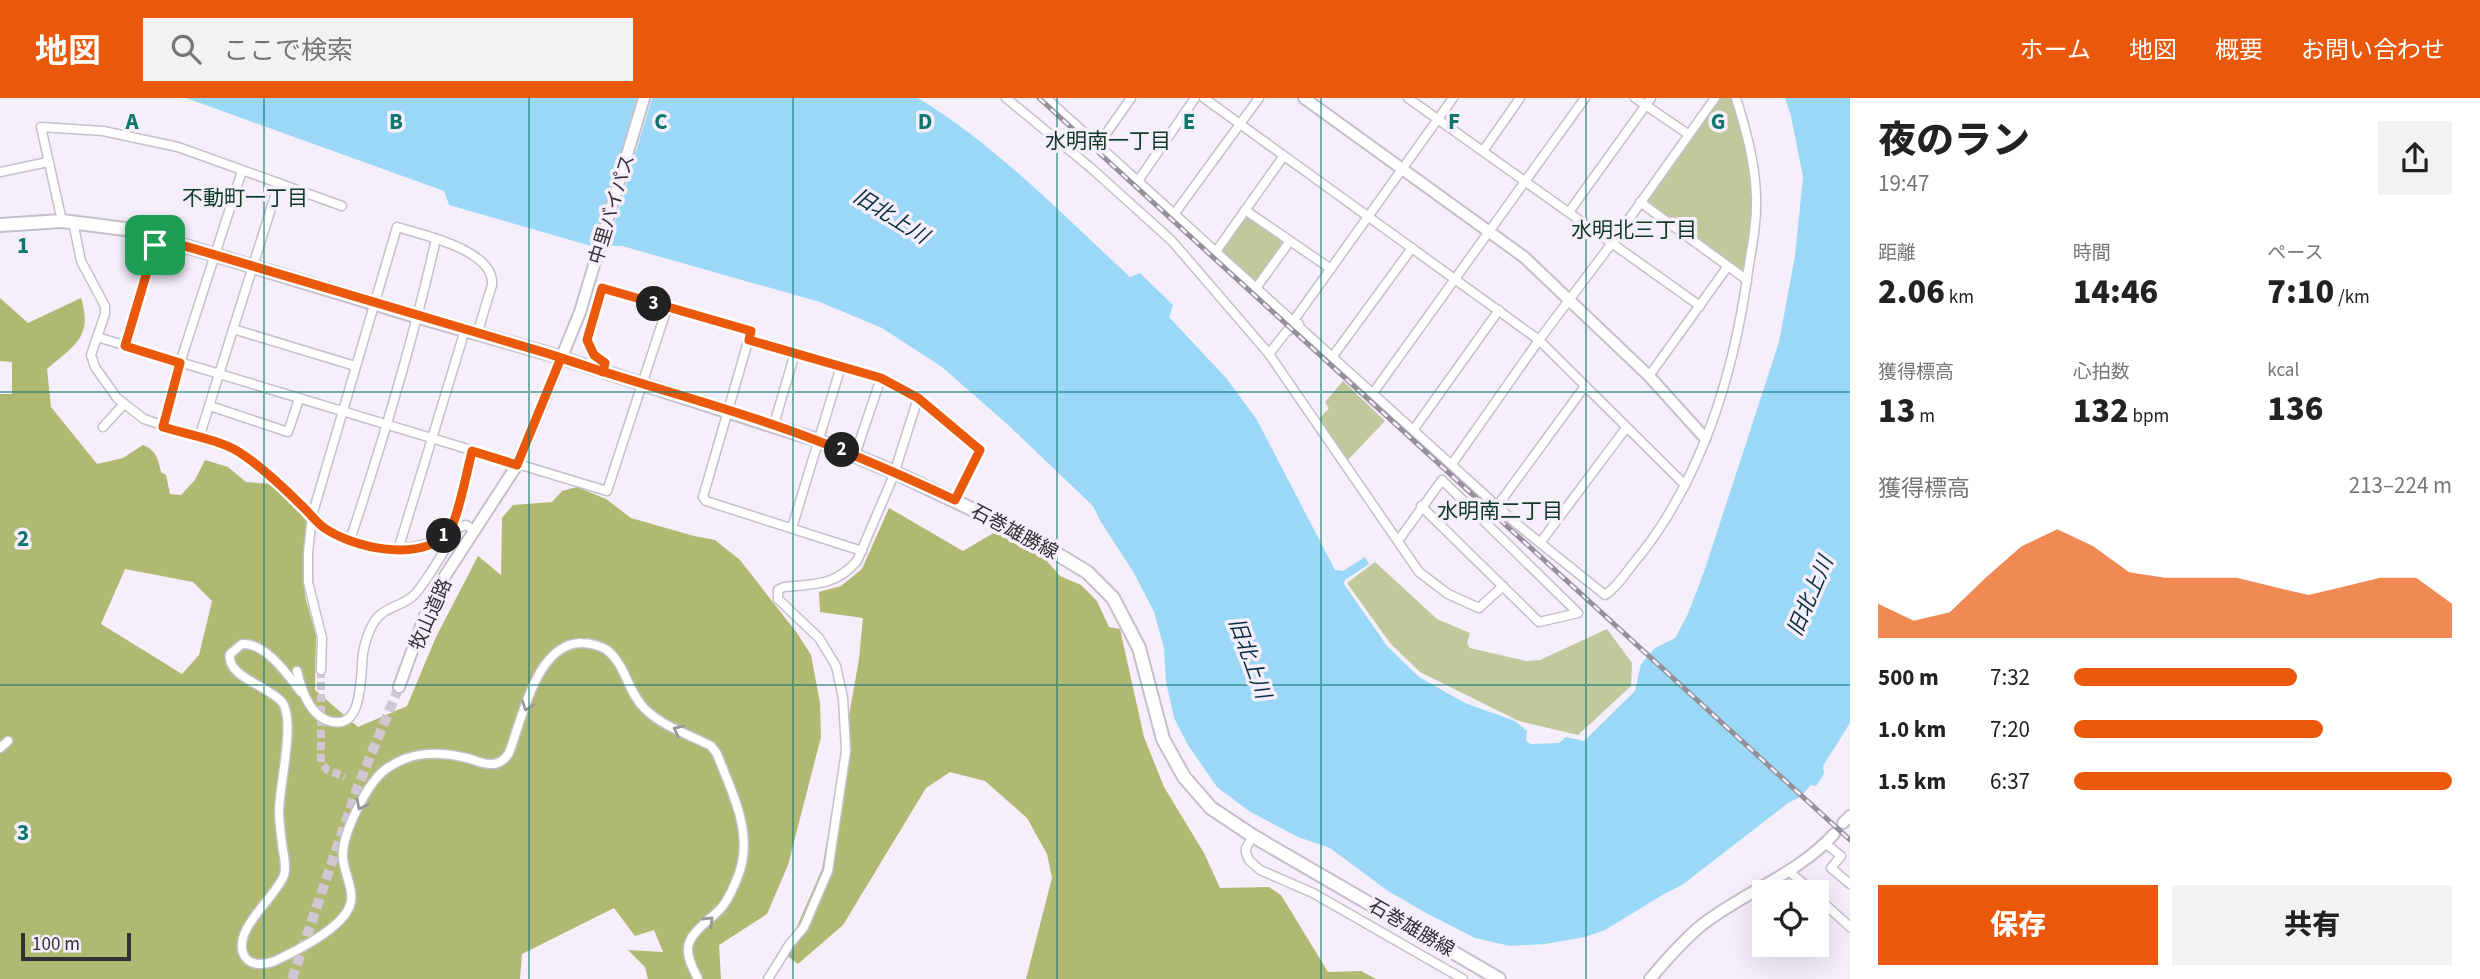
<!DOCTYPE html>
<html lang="ja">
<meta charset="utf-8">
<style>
:root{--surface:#fff;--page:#f2f2f2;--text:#222;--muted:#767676;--accent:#ea580c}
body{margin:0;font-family:"Source Sans 3","Noto Sans JP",sans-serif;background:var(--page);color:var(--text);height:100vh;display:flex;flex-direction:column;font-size:26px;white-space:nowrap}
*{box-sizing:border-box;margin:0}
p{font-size:23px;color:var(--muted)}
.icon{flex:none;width:38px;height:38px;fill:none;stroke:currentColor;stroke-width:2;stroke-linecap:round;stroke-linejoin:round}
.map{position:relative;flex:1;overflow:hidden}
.drawer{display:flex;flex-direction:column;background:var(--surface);width:630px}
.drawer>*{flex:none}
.fabs{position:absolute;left:1752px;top:782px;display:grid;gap:14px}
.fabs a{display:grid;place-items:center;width:77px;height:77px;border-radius:0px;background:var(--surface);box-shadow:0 7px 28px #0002;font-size:35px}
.scale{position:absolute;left:21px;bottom:18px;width:110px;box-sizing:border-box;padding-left:7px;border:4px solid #323035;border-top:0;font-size:19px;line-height:24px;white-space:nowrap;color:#323035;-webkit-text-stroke:5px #f5eefb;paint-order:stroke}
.pin{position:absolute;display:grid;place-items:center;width:60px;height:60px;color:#fff;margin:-30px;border-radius:14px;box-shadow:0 4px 10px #0006}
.km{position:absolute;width:35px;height:35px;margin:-18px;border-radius:50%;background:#222;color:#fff;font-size:19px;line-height:35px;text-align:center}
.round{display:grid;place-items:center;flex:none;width:74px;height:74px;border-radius:0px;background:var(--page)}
.head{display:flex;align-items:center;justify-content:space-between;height:119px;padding:0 28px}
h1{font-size:38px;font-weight:800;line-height:52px}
.metrics{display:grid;grid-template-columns:repeat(3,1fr);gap:10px;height:119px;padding:7px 28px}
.metrics div{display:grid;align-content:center}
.metrics b{font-size:35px;font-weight:800}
.metrics small{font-size:19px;font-weight:400}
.metrics p{font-size:19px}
.chart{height:196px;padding:14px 28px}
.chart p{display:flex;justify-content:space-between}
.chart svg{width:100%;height:126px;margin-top:7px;fill:var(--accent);opacity:.7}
.button{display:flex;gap:14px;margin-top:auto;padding:14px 28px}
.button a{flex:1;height:80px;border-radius:0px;background:var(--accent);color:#fff;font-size:28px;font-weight:800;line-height:80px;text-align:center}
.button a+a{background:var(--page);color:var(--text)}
ul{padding:0 28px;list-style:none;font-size:23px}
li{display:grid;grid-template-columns:112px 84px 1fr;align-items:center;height:52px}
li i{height:18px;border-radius:9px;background:var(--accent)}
header{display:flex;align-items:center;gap:42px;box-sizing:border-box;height:98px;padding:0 35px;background:var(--accent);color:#fff}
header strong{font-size:33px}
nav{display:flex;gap:38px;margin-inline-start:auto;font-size:24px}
.search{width:490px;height:63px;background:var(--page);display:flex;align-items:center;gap:18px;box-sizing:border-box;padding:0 24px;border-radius:0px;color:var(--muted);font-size:26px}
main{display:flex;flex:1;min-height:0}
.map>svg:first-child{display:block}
</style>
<header>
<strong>地図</strong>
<div class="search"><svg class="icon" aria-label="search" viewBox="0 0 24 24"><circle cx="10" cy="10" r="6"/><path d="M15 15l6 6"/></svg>ここで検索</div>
<nav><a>ホーム</a><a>地図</a><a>概要</a><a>お問い合わせ</a></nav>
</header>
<main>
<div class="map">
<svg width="1850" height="881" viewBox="0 0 1850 881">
<rect width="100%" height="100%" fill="#f5eefb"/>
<!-- green -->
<g fill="#c1c89b">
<path d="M1720 0H1733C1739 20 1747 42 1751 63 1757 99 1752 139 1745 176L1648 103Z"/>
<path d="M1248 115 1286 144 1257 185 1221 153Z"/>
<path d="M1343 283 1385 323 1345 365 1318 322 1329 310 1325 304Z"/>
<path d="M1375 464 1437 521 1470 535 1467 545 1470 550 1526 563 1540 562 1607 531 1632 565 1631 588 1578 637 1519 623 1420 574 1390 545 1347 485Z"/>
</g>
<!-- forest -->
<g fill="#afb972" fill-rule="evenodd">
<path d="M0 200 28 225 81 200C93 239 75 247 47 271L51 309 97 366 123 360 143 347C156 352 158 361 161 374L166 377 170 396 181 397 195 382 205 362 228 369 246 384 271 386 307 421 303 465 305 498 316 538 315 592 358 629 407 608 436 539 478 458 501 477 502 420 513 407 552 404 562 393 577 389 606 401 631 420 694 438 715 442 740 462 797 535 811 557 820 605 821 639 788 767 767 816 719 847 721 881H648L645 869 628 852 663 854 654 832 635 838 614 810 522 856 520 881H0V296H12V264L0 263ZM125 471 193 484 212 503 199 557 182 576 101 526Z"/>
<path d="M889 410 963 453 997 433 1046 462 1060 478 1081 487 1097 503 1109 529 1120 531 1144 639 1164 689 1204 755 1220 790 1269 789 1281 797 1328 874 1361 873 1376 881H1026L1052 780 1047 756 1027 720 985 683 950 674 926 690 843 827 798 866 785 856 822 771 859 561 863 520 820 514 819 494 841 488 862 471Z"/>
</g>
<!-- water -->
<path fill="#9bd8f7" d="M186 0H918C997 48 1063 117 1130 179L1140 175 1173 207 1169 219 1227 281 1257 322 1335 472 1343 473 1365 459 1369 466 1345 482 1344 486 1387 548 1419 579 1465 605 1515 623 1527 633 1526 643 1531 646 1559 645 1566 639 1584 643 1635 593 1641 566 1655 550 1675 540 1687 518 1704 474 1779 244 1795 158 1803 79 1791 18 1785 0H1850V625L1823 668 1824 676 1816 688 1811 687 1800 699 1788 705 1682 787 1664 796 1605 832 1585 839 1545 846 1510 848 1475 840 1426 815 1388 793 1330 750 1298 739 1249 713 1217 689 1188 647 1174 620 1166 584 1164 550 1154 514 1134 475 1101 424 1093 408 1007 326 942 269 882 230 820 204 622 148H591L449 107 444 93Z"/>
<!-- pier -->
<path fill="#f5eefb" d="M637 0H652L607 151H592Z"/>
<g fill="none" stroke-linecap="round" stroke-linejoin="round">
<!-- minor-tunnel -->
<path stroke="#cec8d3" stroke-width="8" stroke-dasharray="8 4" stroke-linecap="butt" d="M321 572V664L327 672 345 679"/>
<!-- tertiary-tunnel -->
<path stroke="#cec8d3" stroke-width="10" stroke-dasharray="10 5" stroke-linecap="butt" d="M292 881 358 688 399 589"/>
<!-- minor casing -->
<g stroke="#c5bfcc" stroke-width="11">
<g id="minor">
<path d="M1006 0 1091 70 1172 143 1269 256 1419 474 1448 496 1479 510 1503 488"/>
<path d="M1046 0 1518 427 1605 497C1616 490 1625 476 1633 466 1701 385 1734 276 1748 173 1752 148 1757 124 1756 99 1755 64 1746 32 1736 0"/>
<path d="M1204 0 1539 242 1685 387"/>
<path d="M1408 0 1700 208"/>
<path d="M1635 0 1688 36"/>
<path d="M1098 47 1131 0"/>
<path d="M1483 53 1520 0"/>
<path d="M0 74 48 64"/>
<path d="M1138 83 1195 0"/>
<path d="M1640 104 1747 182"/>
<path d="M1245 112 1331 171"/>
<path d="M1569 114 1651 0"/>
<path d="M1175 115 1259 0"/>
<path d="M62 123 41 29 103 33 178 49 342 108"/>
<path d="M73 124 81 163 105 208V216L91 257 95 269 117 300 144 321 238 353 273 380 323 429 350 442 382 451 398 452 439 443 451 432 472 353"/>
<path d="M1217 152 1283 59"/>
<path d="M1256 190 1290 143"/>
<path d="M1294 222 1453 0"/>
<path d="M233 231 355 268"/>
<path d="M97 239 607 393 667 210"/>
<path d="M749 242 881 280 918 300 980 352 955 402"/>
<path d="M125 248 157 140"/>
<path d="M1269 256 1286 234 1299 226"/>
<path d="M1333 258 1412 150"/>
<path d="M603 274 605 265 594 257 587 242 602 190 751 233 703 399 706 403 862 453"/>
<path d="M1649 278 1728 168"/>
<path d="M1373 295 1585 0"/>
<path d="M210 308 288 334 299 301"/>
<path d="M774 326 795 255"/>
<path d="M103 329 124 306"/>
<path d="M163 329 180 265 242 73"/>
<path d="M1414 331 1499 212"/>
<path d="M199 340 279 85"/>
<path d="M855 357 881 280"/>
<path d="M1452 366 1539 242 1612 145 1715 0"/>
<path d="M1498 407 1585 288"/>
<path d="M792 430 841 268"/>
<path d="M350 442C383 343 413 243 436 141"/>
<path d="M1398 443 1442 382 1578 515 1539 524 1421 408"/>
<path d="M1540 445 1626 330"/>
<path d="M398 452 465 232"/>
<path d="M321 572 322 540 308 484V455L312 418 397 129C423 137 495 152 492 187L477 236"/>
<path d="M297 573C301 590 308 614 326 622 365 637 360 576 363 555 365 544 368 534 374 524 383 509 401 509 413 498 426 486 447 447 458 430L466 427 475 433"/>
<path d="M301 594C288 577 265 544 242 546L230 556C226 579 269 588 282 604 296 622 279 689 279 714 279 724 281 735 282 746 283 754 287 769 284 777 277 798 234 830 243 855 248 869 264 867 275 863 296 853 343 830 350 807 355 793 344 775 343 760 341 737 367 685 386 671 411 653 438 653 467 660 475 662 484 667 492 666 500 666 505 661 509 655 522 621 537 544 582 545 590 545 601 548 607 552 626 567 628 595 645 611 662 628 690 637 711 648L717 656C730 690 750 727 742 765 739 778 730 799 722 809 712 821 689 834 688 850 687 861 694 872 698 881"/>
<path d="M0 650 8 643"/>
<path d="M1253 738 1246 750V755L1249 762 1260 772 1313 795 1463 881"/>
<path d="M1825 745 1841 758 1831 770 1850 786"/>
<path d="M1790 774 1813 794"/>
<path d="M1816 798 1850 829"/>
<path d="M768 881 789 847 804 829 828 773 846 653 843 600 836 568 819 540 778 501V492L784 489C815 486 835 488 857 463L893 379 918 300"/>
</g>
</g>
<!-- tertiary casing -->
<g stroke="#c5bfcc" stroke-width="14">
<g id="tertiary">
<path d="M1304 0 1524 159 1649 278 1705 340"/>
<path d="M399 589 424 520 443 481 517 367 545 300 580 214 644 0"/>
<path d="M1843 725 1850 718"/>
<path d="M1650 881C1666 862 1684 841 1703 826 1746 793 1798 776 1834 736"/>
</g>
</g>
<!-- secondary casing -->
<g stroke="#c5bfcc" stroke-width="16">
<path id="secondary" d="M0 127 62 123 133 132 419 219 546 255 817 342 894 374 1024 436 1087 474 1113 500 1139 550 1163 641 1184 679 1211 710 1253 738 1499 881"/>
</g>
<!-- minor -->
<use href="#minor" stroke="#fff" stroke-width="8"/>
<!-- tertiary -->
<use href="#tertiary" stroke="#fff" stroke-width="10"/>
<!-- secondary -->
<use href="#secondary" stroke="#fff" stroke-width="12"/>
<!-- rail casing -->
<g stroke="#949099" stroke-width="5">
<path id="rail" d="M1039 0 1850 742"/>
</g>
<!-- rail -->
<use href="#rail" stroke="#f5eefb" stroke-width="2.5" stroke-dasharray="8" stroke-linecap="butt"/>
</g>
<!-- one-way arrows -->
<defs><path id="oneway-chevron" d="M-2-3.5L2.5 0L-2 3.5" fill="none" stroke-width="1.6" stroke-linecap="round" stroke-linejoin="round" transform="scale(1.75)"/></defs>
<g stroke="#98989a">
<use href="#oneway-chevron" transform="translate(527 608) rotate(110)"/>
<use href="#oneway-chevron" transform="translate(678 632) rotate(-153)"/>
<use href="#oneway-chevron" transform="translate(361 707) rotate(118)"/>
<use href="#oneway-chevron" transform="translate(709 823) rotate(-45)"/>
</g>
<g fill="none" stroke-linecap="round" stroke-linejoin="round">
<!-- route casing -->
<g stroke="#fff" stroke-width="14">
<path id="route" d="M155 147 125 248 180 265 163 329C186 336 220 342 239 354 262 369 281 387 300 406 308 413 315 423 323 429 352 450 420 465 448 435 457 425 468 369 472 353L517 367 561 260C632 284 705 303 777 328 838 349 897 375 955 402L980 352 918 300 881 280 749 242 751 233 602 190 587 242 594 257 605 265 603 274C584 267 565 261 546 255L158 140 155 147"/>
</g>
<!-- route -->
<use href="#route" stroke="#ea580c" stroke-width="9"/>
</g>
<!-- grid -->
<path fill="none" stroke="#0f766e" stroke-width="2" stroke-opacity="0.55" d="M264 0V881M529 0V881M793 0V881M1057 0V881M1321 0V881M1586 0V881M0 294H1850M0 587H1850"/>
<g text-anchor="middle" stroke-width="7" stroke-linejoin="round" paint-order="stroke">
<!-- street labels -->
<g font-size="19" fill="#323035" stroke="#f5eefb">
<text transform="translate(611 111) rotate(-73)" y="7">中里バイパス</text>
<text transform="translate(1015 433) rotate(28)" y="7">石巻雄勝線</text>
<text transform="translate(430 516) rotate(-66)" y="7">牧山道路</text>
<text transform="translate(1412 829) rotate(30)" y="7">石巻雄勝線</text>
</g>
<!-- neighbourhood labels -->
<g font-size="21" fill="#103a25" stroke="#f5eefb">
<text x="1108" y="50">水明南一丁目</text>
<text x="245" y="107">不動町一丁目</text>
<text x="1634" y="139">水明北三丁目</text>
<text x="1500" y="420">水明南二丁目</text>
</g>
<!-- water labels -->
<g font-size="21" font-style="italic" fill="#0a2e3f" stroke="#f5eefb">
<text transform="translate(891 118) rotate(32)" y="7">旧北上川</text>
<text transform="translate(1810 498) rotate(-67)" y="7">旧北上川</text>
<text transform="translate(1250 560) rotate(70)" y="7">旧北上川</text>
</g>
</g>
<g font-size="23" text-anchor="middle" font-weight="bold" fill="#0f766e" stroke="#f5eefb" stroke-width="7" stroke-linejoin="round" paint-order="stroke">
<text x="132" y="31">A</text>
<text x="396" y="31">B</text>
<text x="661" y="31">C</text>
<text x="925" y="31">D</text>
<text x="1189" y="31">E</text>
<text x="1454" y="31">F</text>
<text x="1718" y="31">G</text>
<text x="23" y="155">1</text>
<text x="23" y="448">2</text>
<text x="23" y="742">3</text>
</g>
</svg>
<div class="fabs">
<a><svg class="icon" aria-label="locate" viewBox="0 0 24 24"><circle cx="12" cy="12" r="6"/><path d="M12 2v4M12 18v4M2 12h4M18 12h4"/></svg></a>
</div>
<div class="scale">100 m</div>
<div class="pin" style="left:155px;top:147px;background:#1e9e55"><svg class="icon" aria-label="arrive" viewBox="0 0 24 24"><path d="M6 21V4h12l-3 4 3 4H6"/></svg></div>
<b class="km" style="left:444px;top:438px">1</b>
<b class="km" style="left:842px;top:352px">2</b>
<b class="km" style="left:654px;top:206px">3</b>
</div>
<section class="drawer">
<div class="head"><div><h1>夜のラン</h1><p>19:47</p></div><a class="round"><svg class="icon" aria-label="share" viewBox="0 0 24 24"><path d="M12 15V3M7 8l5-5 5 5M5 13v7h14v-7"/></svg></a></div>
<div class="metrics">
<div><p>距離</p><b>2.06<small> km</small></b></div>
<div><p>時間</p><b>14:46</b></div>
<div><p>ペース</p><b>7:10<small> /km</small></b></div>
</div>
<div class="metrics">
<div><p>獲得標高</p><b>13<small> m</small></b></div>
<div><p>心拍数</p><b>132<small> bpm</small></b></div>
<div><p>kcal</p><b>136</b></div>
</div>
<div class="chart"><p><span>獲得標高</span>213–224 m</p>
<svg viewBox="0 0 160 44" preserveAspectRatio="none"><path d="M0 44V32L10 38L20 35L30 23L40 12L50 6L60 12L70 21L80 23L90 23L100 23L110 26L120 29L130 26L140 23L150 23L160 32V44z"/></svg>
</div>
<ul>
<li><b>500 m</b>7:32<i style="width:59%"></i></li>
<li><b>1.0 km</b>7:20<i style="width:66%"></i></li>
<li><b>1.5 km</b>6:37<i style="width:100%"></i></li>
</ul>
<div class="button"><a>保存</a><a>共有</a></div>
</section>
</main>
